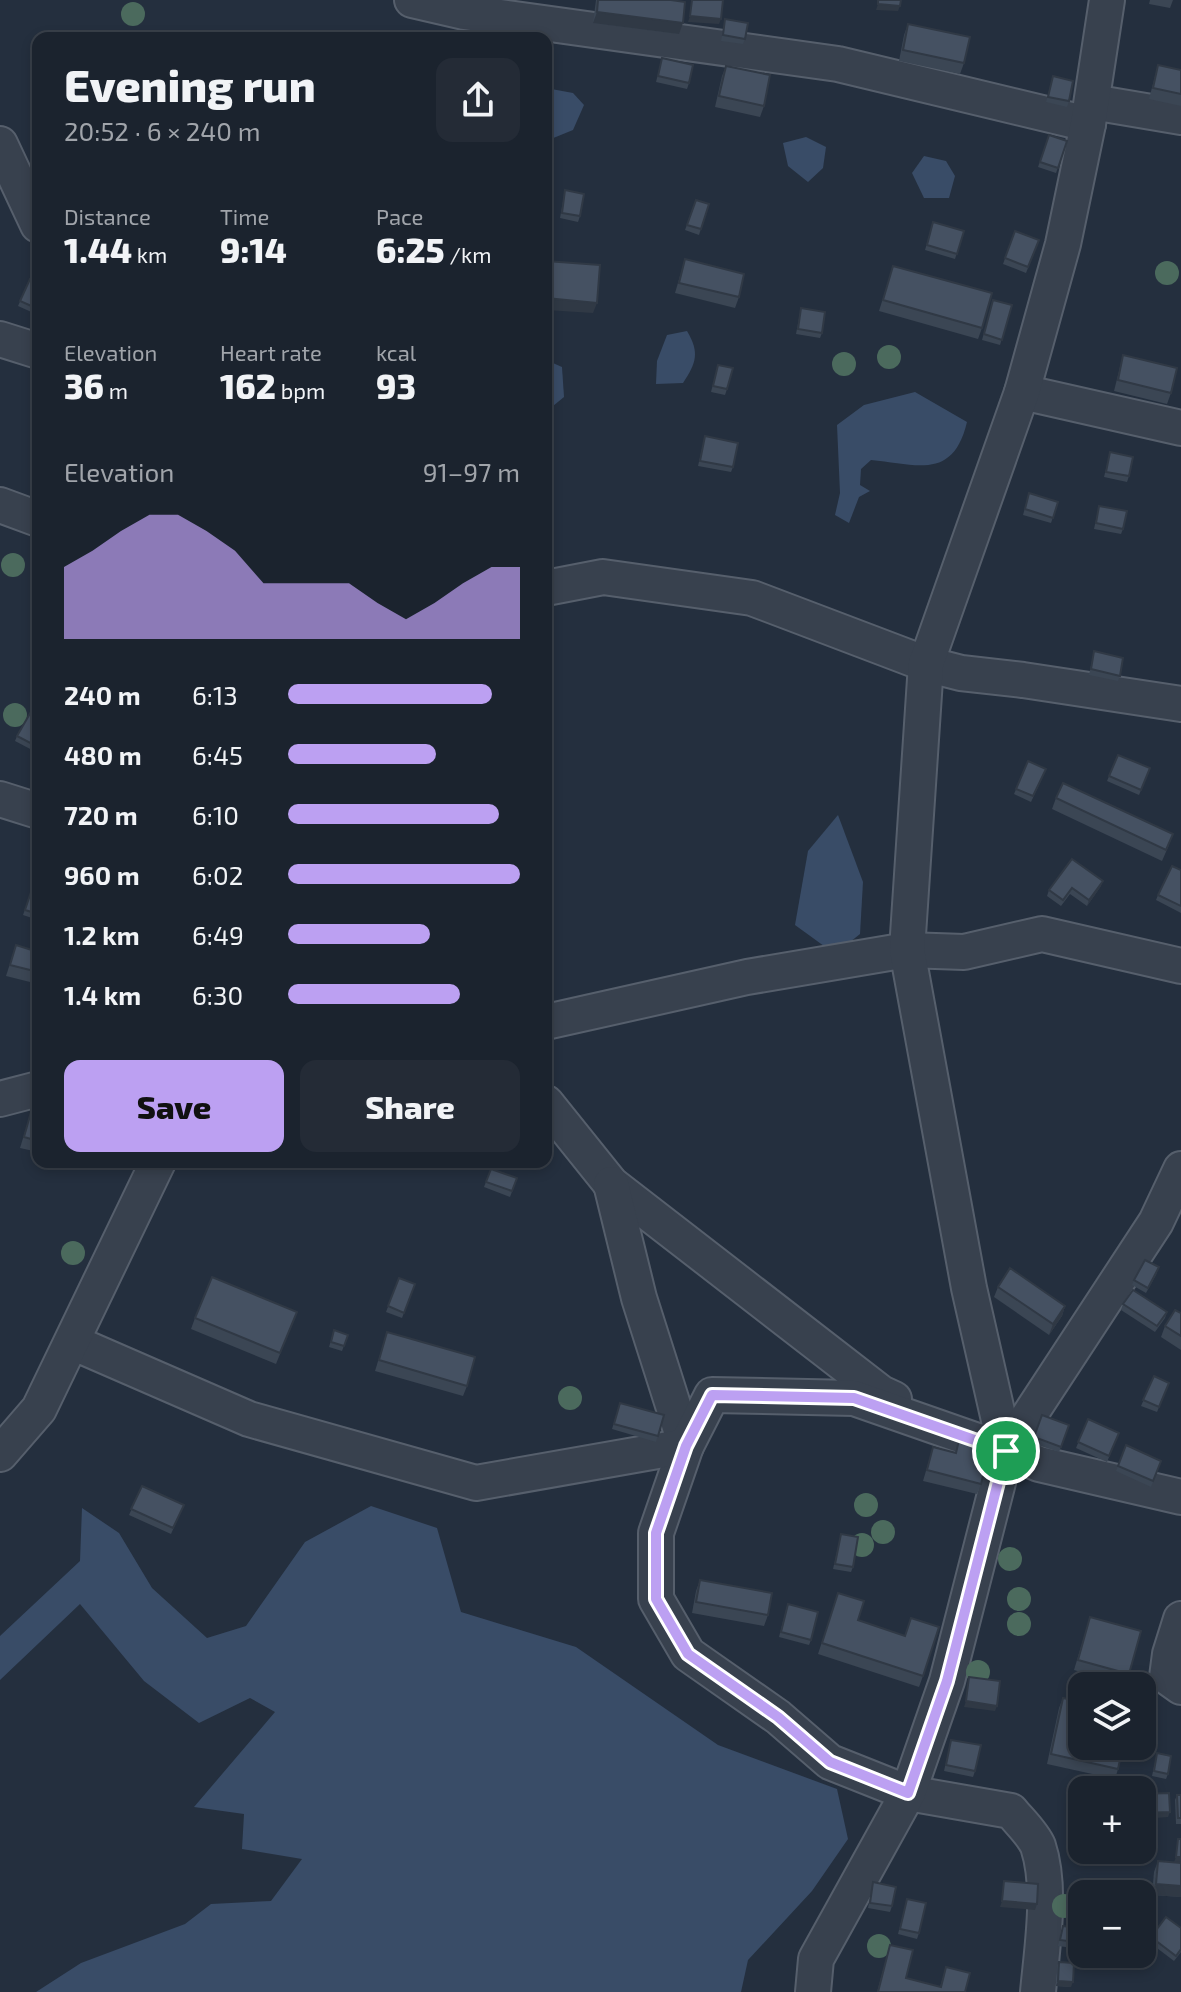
<!DOCTYPE html>
<meta charset="utf-8">
<style>
:root{--surface:#1b232e;--page:#242b36;--text:#f1f3f6;--muted:#a0a4aa;--line:#39404a;--accent:#bca0f2}
body{margin:0;font-family:"Exo 2",sans-serif;background:var(--page);color:var(--text);height:100vh;display:flex;flex-direction:column;font-size:30px;white-space:nowrap}
*{box-sizing:border-box;margin:0}
p{font-size:26px;color:var(--muted)}
.icon{flex:none;width:44px;height:44px;fill:none;stroke:currentColor;stroke-width:2;stroke-linecap:round;stroke-linejoin:round}
.map{position:relative;flex:1;overflow:hidden}
.side{position:absolute;left:32px;top:32px;width:520px;height:1136px;display:flex;flex-direction:column;background:var(--surface);border-radius:16px;box-shadow:0 4px 12px #0003,0 0 0 2px var(--line)}
.side>*{flex:none}
.fabs{position:absolute;left:1068px;top:1672px;display:grid;gap:16px}
.fabs a{display:grid;place-items:center;width:88px;height:88px;border-radius:16px;background:var(--surface);box-shadow:0 4px 12px #0003,0 0 0 2px var(--line);font-size:40px}
.pin{position:absolute;display:grid;place-items:center;width:68px;height:68px;color:#fff;margin:-34px;border:4px solid #fff;border-radius:50%;box-shadow:0 2px 8px #0007}
.round{display:grid;place-items:center;flex:none;width:84px;height:84px;border-radius:16px;background:var(--page)}
.headline{display:flex;align-items:center;justify-content:space-between;height:136px;padding:0 32px}
h1{font-size:44px;font-weight:800;line-height:60px}
.figures{display:grid;grid-template-columns:repeat(3,1fr);gap:12px;height:136px;padding:8px 32px}
.figures div{display:grid;align-content:center}
.figures b{font-size:34px;font-weight:800}
.figures small{font-size:22px;font-weight:400}
.figures p{font-size:22px}
.chart{height:224px;padding:16px 32px}
.chart p{display:flex;justify-content:space-between}
.chart svg{width:100%;height:144px;margin-top:8px;fill:var(--accent);opacity:.7}
.cta{display:flex;gap:16px;margin-top:auto;padding:16px 32px}
.cta a{flex:1;height:92px;border-radius:16px;background:var(--accent);color:#111;font-size:32px;font-weight:800;line-height:92px;text-align:center}
.cta a+a{background:var(--page);color:var(--text)}
ul{padding:0 32px;list-style:none;font-size:26px}
li{display:grid;grid-template-columns:128px 96px 1fr;align-items:center;height:60px}
li i{height:20px;border-radius:10px;background:var(--accent)}
.map>svg:first-child{display:block}
</style>
<div class="map">
<svg width="1181" height="1992" viewBox="0 0 1181 1992">
<rect width="100%" height="100%" fill="#242f3e"/>
<!-- water -->
<g fill="#394c67">
<path d="M546 88 573 93 584 105 573 130 546 141Z"/>
<path d="M806 137 826 147 823 168 808 182 788 166 783 143Z"/>
<path d="M924 156 946 161 955 176 949 198H924L912 173Z"/>
<path d="M687 331C700 353 696 363 683 383L656 384 657 361 667 335Z"/>
<path d="M546 360 562 367 564 397 553 406 546 403Z"/>
<path d="M915 392 967 422C953 481 916 464 871 460L861 469 860 485 870 491 859 497 849 523 835 515 840 493 837 425 864 405Z"/>
<path d="M838 815 863 882 860 934 835 954 795 925 808 851Z"/>
<path d="M371 1506 437 1528 461 1612 576 1647 718 1745 837 1789 848 1839 812 1891 748 1960 741 1992H36L81 1963 185 1924 211 1904 271 1901 302 1859 242 1849 244 1814 194 1807 275 1712 250 1698 199 1723 144 1681 80 1604 0 1680V1636L80 1561 82 1508 119 1533 152 1588 207 1638 246 1626 305 1542Z"/>
</g>
<g fill="none" stroke-linecap="round" stroke-linejoin="round">
<!-- minor casing -->
<g stroke="#565f6c" stroke-width="38">
<g id="minor">
<path d="M412 0 464 12 838 64 1088 124"/>
<path d="M1092 102 1181 117"/>
<path d="M0 144 38 225"/>
<path d="M0 339 38 351"/>
<path d="M1022 392 1181 428"/>
<path d="M0 505 38 519"/>
<path d="M546 588 603 577 752 598 926 664 961 673 1023 680 1181 704"/>
<path d="M0 799 38 811"/>
<path d="M546 1022 747 977 907 950 964 952 1042 934 1181 966"/>
<path d="M0 1099 38 1089"/>
<path d="M546 1103 611 1184 881 1393 894 1399"/>
<path d="M611 1184 639 1298 686 1446 656 1533V1599L688 1654 778 1717 830 1762 908 1793 1011 1811C1019 1821 1033 1834 1038 1846 1052 1888 1042 1948 1038 1992"/>
<path d="M72 1342 249 1419 476 1483 686 1446 712 1395 854 1398 1006 1451"/>
<path d="M986 1441 1039 1464 1181 1497"/>
<path d="M1006 1451 969 1288 907 950 926 664 1022 392 1063 244 1088 124 1107 0"/>
<path d="M0 1454 39 1409 158 1162"/>
<path d="M1181 1619 1170 1654 1167 1677 1181 1687"/>
<path d="M813 1992 816 1959 908 1793 947 1681 1006 1451 1156 1222 1181 1169"/>
</g>
</g>
<!-- minor -->
<use href="#minor" stroke="#38414e" stroke-width="34"/>
</g>
<!-- trees -->
<g fill="#4b6a5d">
<circle cx="133" cy="14" r="12"/>
<circle cx="1167" cy="273" r="12"/>
<circle cx="889" cy="357" r="12"/>
<circle cx="844" cy="364" r="12"/>
<circle cx="13" cy="565" r="12"/>
<circle cx="15" cy="715" r="12"/>
<circle cx="73" cy="1253" r="12"/>
<circle cx="570" cy="1398" r="12"/>
<circle cx="866" cy="1505" r="12"/>
<circle cx="883" cy="1532" r="12"/>
<circle cx="862" cy="1545" r="12"/>
<circle cx="1010" cy="1559" r="12"/>
<circle cx="1019" cy="1599" r="12"/>
<circle cx="1019" cy="1624" r="12"/>
<circle cx="978" cy="1672" r="12"/>
<circle cx="1064" cy="1906" r="12"/>
<circle cx="879" cy="1946" r="12"/>
</g>
<!-- wall -->
<g fill="#3b4654">
<path d="M596 0H671L679 34 593 23Z"/>
<path d="M1150 0H1173L1170 8 1149 4Z"/>
<path d="M725 19 745 39 743 44 721 41Z"/>
<path d="M908 24 964 63 960 74 899 61 904 35Z"/>
<path d="M662 58 689 83 687 89 656 82Z"/>
<path d="M1158 65 1181 70V106L1149 99Z"/>
<path d="M726 66 764 106 760 117 715 107 722 76Z"/>
<path d="M1053 76 1069 101 1067 107 1046 102Z"/>
<path d="M1049 135 1067 141 1056 173 1038 167Z"/>
<path d="M565 190 580 216 578 222 560 218Z"/>
<path d="M696 200 709 204 699 235 685 230Z"/>
<path d="M933 222 964 231 955 259 925 250Z"/>
<path d="M1015 231 1039 240 1026 273 1003 264Z"/>
<path d="M685 259 739 297 735 308 675 293Z"/>
<path d="M893 266 982 328 978 339 879 311Z"/>
<path d="M30 279 38 283V315L18 306Z"/>
<path d="M993 300 1012 305 1000 345 982 340Z"/>
<path d="M801 308 822 333 820 338 796 334Z"/>
<path d="M1123 355 1171 393 1167 404 1114 391Z"/>
<path d="M718 365 727 389 725 395 711 392Z"/>
<path d="M705 436 733 467 731 472 698 466Z"/>
<path d="M1110 452 1129 476 1127 482 1104 477Z"/>
<path d="M1029 493 1058 502 1051 523 1023 515Z"/>
<path d="M1099 506 1123 529 1121 534 1094 529Z"/>
<path d="M1094 651 1120 676 1118 681 1089 675Z"/>
<path d="M38 714V744L34 751 15 741 17 736Z"/>
<path d="M1118 755 1150 768 1139 795 1107 781Z"/>
<path d="M1028 761 1044 774 1031 802 1014 794Z"/>
<path d="M1056 798 1169 845 1162 861 1052 809Z"/>
<path d="M1181 870V913L1156 900 1158 895Z"/>
<path d="M34 883 38 884V920L23 915Z"/>
<path d="M1101 886 1087 906 1070 894 1061 906 1047 896 1049 890Z"/>
<path d="M16 945 38 952V984L6 976Z"/>
<path d="M31 1112 38 1114V1152L20 1148Z"/>
<path d="M75 1162H108L105 1170Z"/>
<path d="M491 1169 517 1178 510 1197 484 1187Z"/>
<path d="M1157 1273 1146 1293 1132 1285 1134 1280Z"/>
<path d="M399 1278 415 1284 402 1318 386 1312Z"/>
<path d="M998 1287 1065 1306 1062 1316 1049 1335 994 1297Z"/>
<path d="M1123 1304 1167 1312 1165 1318 1155 1332 1121 1310Z"/>
<path d="M297 1312 276 1364 191 1329 195 1318Z"/>
<path d="M1181 1313V1350L1161 1337 1165 1326Z"/>
<path d="M334 1330 348 1335 342 1351 329 1347Z"/>
<path d="M387 1332 467 1386 463 1396 375 1371Z"/>
<path d="M1154 1376 1169 1383 1157 1412 1141 1406Z"/>
<path d="M620 1403 664 1415 656 1442 612 1429Z"/>
<path d="M1042 1415 1069 1425 1059 1452 1032 1443Z"/>
<path d="M1088 1419 1119 1433 1107 1462 1076 1448Z"/>
<path d="M959 1440 981 1484 977 1494 923 1481 933 1447 955 1453Z"/>
<path d="M1126 1445 1161 1461 1151 1487 1116 1471Z"/>
<path d="M142 1486 184 1505 171 1534 129 1515Z"/>
<path d="M841 1534 853 1567 851 1572 833 1569Z"/>
<path d="M700 1580 768 1615 764 1626 692 1613 696 1591Z"/>
<path d="M838 1593 858 1620 923 1676 919 1687 818 1654Z"/>
<path d="M786 1610 811 1640 809 1645 779 1637Z"/>
<path d="M1090 1617 1129 1674 1125 1685 1074 1670Z"/>
<path d="M1063 1698 1118 1769 1115 1779 1047 1764 1059 1708Z"/>
<path d="M951 1740 975 1771 973 1777 944 1771Z"/>
<path d="M1157 1753 1168 1774 1166 1779 1152 1776Z"/>
<path d="M1177 1795H1181V1824H1176L1175 1800Z"/>
<path d="M1158 1861 1181 1863V1897L1152 1895 1154 1872Z"/>
<path d="M873 1882 892 1906 890 1912 868 1908Z"/>
<path d="M907 1899 919 1933 917 1939 898 1934Z"/>
<path d="M1063 1926 1075 1942 1073 1948 1058 1946Z"/>
<path d="M1181 1928V1952L1174 1961 1149 1942 1151 1937Z"/>
<path d="M890 1945 906 1978 940 1987 946 1967 965 1992H877Z"/>
<path d="M1059 1962 1071 1987 1056 1986 1057 1967Z"/>
</g>
<!-- shaded-wall -->
<g fill="#303945">
<path d="M878 4 900 6 898 11 876 10Z"/>
<path d="M597 12 683 23 679 34 593 23Z"/>
<path d="M690 16 721 19 719 24 688 22Z"/>
<path d="M546 298 597 303 593 313 546 310Z"/>
<path d="M1103 881 1101 886 1087 906 1089 900Z"/>
<path d="M1065 1306 1062 1316 1049 1335 1053 1324Z"/>
<path d="M966 1701 997 1706 995 1711 964 1707Z"/>
<path d="M1138 1746 1154 1747 1152 1753 1136 1751Z"/>
<path d="M1170 1812 1168 1817 1142 1819V1813Z"/>
<path d="M1176 1857H1181V1863L1174 1862Z"/>
<path d="M1156 1884 1181 1886V1897L1152 1895Z"/>
<path d="M1002 1901 1037 1904 1035 1910 1000 1907Z"/>
<path d="M1058 1981 1073 1982 1071 1987 1056 1986Z"/>
</g>
<!-- building -->
<g fill="#455162" stroke="#303945" stroke-width="2">
<path d="M598 0H671L685 2 683 23 597 12Z"/>
<path d="M692 0H723L721 19 690 16Z"/>
<path d="M878 0H901L900 6 878 4Z"/>
<path d="M725 19 748 23 745 39 723 35Z"/>
<path d="M908 24 970 37 964 63 903 50Z"/>
<path d="M662 58 693 65 689 83 658 76Z"/>
<path d="M1158 65 1181 70V94L1153 88Z"/>
<path d="M726 66 770 75 764 106 719 96Z"/>
<path d="M1053 76 1073 81 1069 101 1048 97Z"/>
<path d="M1049 135 1067 141 1058 168 1040 162Z"/>
<path d="M565 190 584 194 580 216 562 213Z"/>
<path d="M696 200 709 204 701 229 687 225Z"/>
<path d="M933 222 964 231 957 254 927 245Z"/>
<path d="M1015 231 1039 240 1028 267 1005 258Z"/>
<path d="M685 259 744 274 739 297 679 283Z"/>
<path d="M546 261 600 265 597 303 546 298Z"/>
<path d="M893 266 992 293 982 328 883 300Z"/>
<path d="M30 279 38 283V309L20 301Z"/>
<path d="M993 300 1012 305 1002 340 984 334Z"/>
<path d="M801 308 825 312 822 333 798 329Z"/>
<path d="M1123 355 1177 368 1171 393 1118 380Z"/>
<path d="M718 365 733 368 727 389 713 386Z"/>
<path d="M705 436 738 443 733 467 700 461Z"/>
<path d="M1110 452 1133 457 1129 476 1106 472Z"/>
<path d="M1029 493 1058 502 1053 518 1025 509Z"/>
<path d="M1099 506 1127 511 1123 529 1096 523Z"/>
<path d="M1094 651 1123 658 1120 676 1091 669Z"/>
<path d="M32 710 38 714V742L36 746 17 736Z"/>
<path d="M1118 755 1150 768 1141 790 1109 776Z"/>
<path d="M1028 761 1046 769 1033 796 1016 789Z"/>
<path d="M1063 783 1173 834 1166 850 1056 798Z"/>
<path d="M1072 859 1103 881 1089 900 1072 888 1063 900 1049 890Z"/>
<path d="M1172 866 1181 870V906L1158 895Z"/>
<path d="M34 883 38 884V914L25 910Z"/>
<path d="M16 945 38 952V972L10 965Z"/>
<path d="M31 1112 38 1114V1141L24 1137Z"/>
<path d="M491 1169 517 1178 512 1191 486 1182Z"/>
<path d="M1145 1260 1159 1267 1148 1288 1134 1280Z"/>
<path d="M1010 1268 1065 1306 1053 1324 998 1287Z"/>
<path d="M212 1277 297 1312 280 1353 195 1318Z"/>
<path d="M399 1278 415 1284 404 1313 388 1306Z"/>
<path d="M1133 1290 1167 1312 1157 1326 1123 1304Z"/>
<path d="M1175 1310 1181 1313V1336L1165 1326Z"/>
<path d="M334 1330 348 1335 344 1346 331 1342Z"/>
<path d="M387 1332 475 1357 467 1386 379 1360Z"/>
<path d="M1154 1376 1169 1383 1159 1407 1143 1400Z"/>
<path d="M620 1403 664 1415 658 1436 614 1424Z"/>
<path d="M1042 1415 1069 1425 1061 1447 1034 1437Z"/>
<path d="M1088 1419 1119 1433 1109 1456 1078 1442Z"/>
<path d="M959 1440 990 1448 981 1484 927 1470 933 1447 956 1453Z"/>
<path d="M1126 1445 1161 1461 1153 1481 1118 1466Z"/>
<path d="M142 1486 184 1505 173 1528 131 1509Z"/>
<path d="M841 1534 858 1537 853 1567 835 1564Z"/>
<path d="M700 1580 772 1593 768 1615 696 1602Z"/>
<path d="M838 1593 864 1601 858 1620 905 1636 911 1618 939 1627 923 1676 822 1643Z"/>
<path d="M788 1604 818 1612 811 1640 781 1632Z"/>
<path d="M1090 1617 1141 1631 1129 1674 1078 1660Z"/>
<path d="M969 1677 1000 1681 997 1706 966 1701Z"/>
<path d="M1063 1698 1082 1702V1746H1123L1118 1769 1051 1754Z"/>
<path d="M1142 1712 1157 1714 1154 1747 1140 1746H1142Z"/>
<path d="M951 1740 981 1745 975 1771 946 1765Z"/>
<path d="M1157 1753 1171 1756 1168 1774 1154 1771Z"/>
<path d="M1169 1793 1170 1812 1142 1813V1794Z"/>
<path d="M1177 1795H1181V1818H1178Z"/>
<path d="M1178 1839H1181V1857H1176Z"/>
<path d="M1158 1861 1181 1863V1886L1156 1884Z"/>
<path d="M1004 1881 1038 1884 1037 1904 1002 1901Z"/>
<path d="M873 1882 896 1887 892 1906 870 1903Z"/>
<path d="M1094 1889 1105 1890V1894H1093Z"/>
<path d="M907 1899 926 1903 919 1933 900 1929Z"/>
<path d="M1166 1917 1181 1928V1949L1176 1956 1151 1937Z"/>
<path d="M1063 1926 1077 1928 1075 1942 1060 1940Z"/>
<path d="M890 1945 913 1950 906 1978 941 1987 946 1967 970 1973 965 1992H878Z"/>
<path d="M1059 1962 1074 1963 1073 1982 1058 1981Z"/>
</g>
<g fill="none" stroke-linecap="round" stroke-linejoin="round">
<!-- route casing -->
<g stroke="#fff" stroke-width="16">
<path id="route" d="M712 1395 854 1398 1006 1451 947 1681 908 1793 830 1762 778 1717 688 1654 656 1599V1533L686 1446Z"/>
</g>
<!-- route -->
<use href="#route" stroke="#bca0f2" stroke-width="10"/>
</g>
</svg>
<div class="fabs">
<a><svg class="icon" aria-label="layers" viewBox="0 0 24 24"><path d="M12 4l9 5-9 5-9-5zM3 14l9 5 9-5"/></svg></a>
<a>+</a>
<a>−</a>
</div>
<div class="pin" style="left:1006px;top:1451px;background:#1e9e55"><svg class="icon" aria-label="arrive" viewBox="0 0 24 24"><path d="M6 21V4h12l-3 4 3 4H6"/></svg></div>
<section class="side">
<div class="headline"><div><h1>Evening run</h1><p>20:52 · 6 × 240 m</p></div><a class="round"><svg class="icon" aria-label="share" viewBox="0 0 24 24"><path d="M12 15V3M7 8l5-5 5 5M5 13v7h14v-7"/></svg></a></div>
<div class="figures">
<div><p>Distance</p><b>1.44<small> km</small></b></div>
<div><p>Time</p><b>9:14</b></div>
<div><p>Pace</p><b>6:25<small> /km</small></b></div>
</div>
<div class="figures">
<div><p>Elevation</p><b>36<small> m</small></b></div>
<div><p>Heart rate</p><b>162<small> bpm</small></b></div>
<div><p>kcal</p><b>93</b></div>
</div>
<div class="chart"><p><span>Elevation</span>91–97 m</p>
<svg viewBox="0 0 160 44" preserveAspectRatio="none"><path d="M0 44V22L10 17L20 11L30 6L40 6L50 11L60 17L70 27L80 27L90 27L100 27L110 33L120 38L130 33L140 27L150 22L160 22V44z"/></svg>
</div>
<ul>
<li><b>240 m</b>6:13<i style="width:88%"></i></li>
<li><b>480 m</b>6:45<i style="width:64%"></i></li>
<li><b>720 m</b>6:10<i style="width:91%"></i></li>
<li><b>960 m</b>6:02<i style="width:100%"></i></li>
<li><b>1.2 km</b>6:49<i style="width:61%"></i></li>
<li><b>1.4 km</b>6:30<i style="width:74%"></i></li>
</ul>
<div class="cta"><a>Save</a><a>Share</a></div>
</section>
</div>
